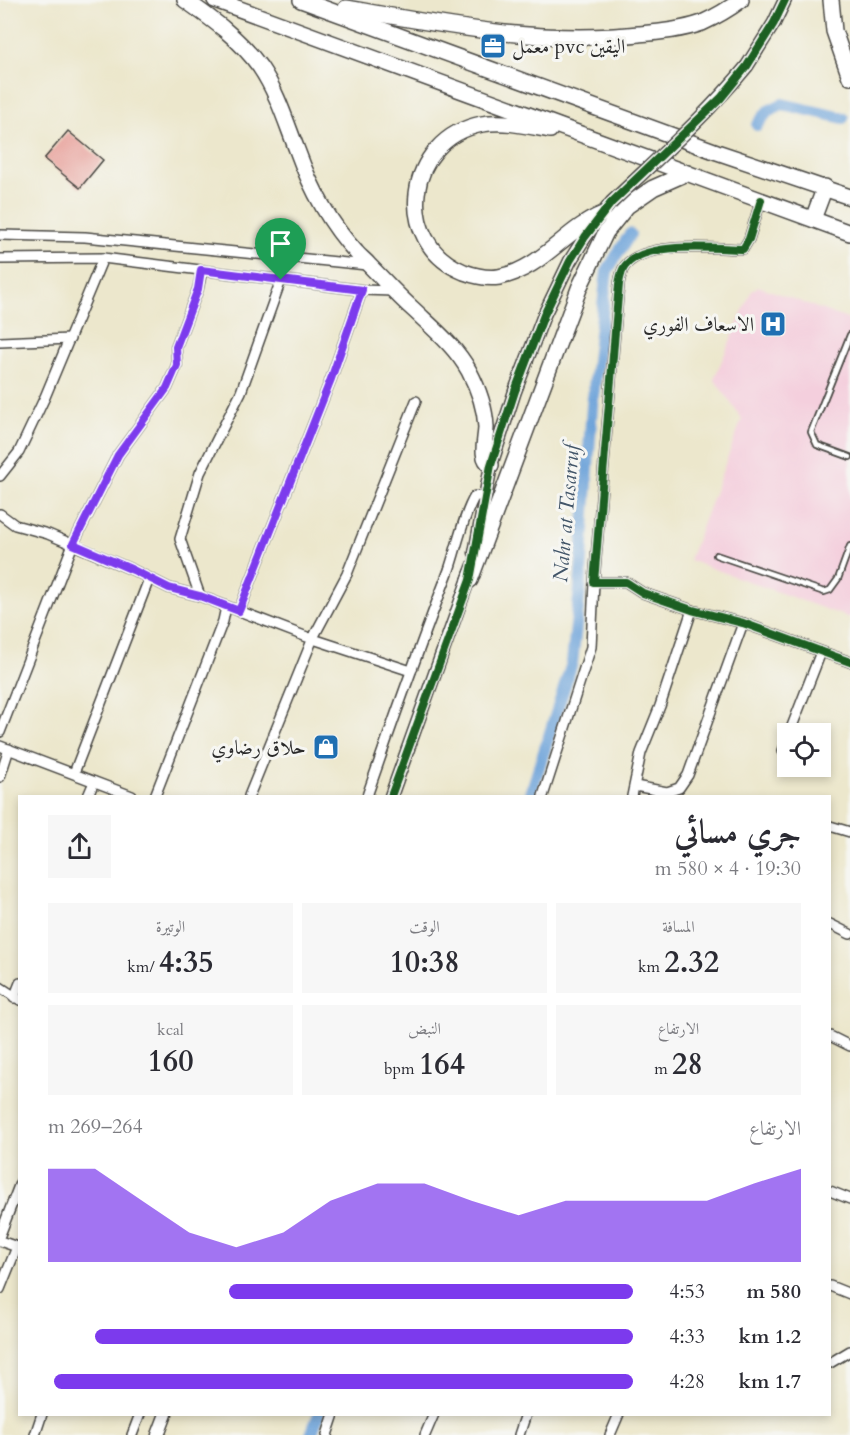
<!DOCTYPE html>
<html lang="ar">
<meta charset="utf-8">
<style>
:root{--surface:#fff;--page:#f7f7f7;--text:#2b2b33;--muted:#7c7c81;--accent:#7c3aed}
body{margin:0;font-family:Cardo,Amiri,serif;background:var(--page);color:var(--text);direction:rtl;height:100vh;display:flex;flex-direction:column;font-size:22px;white-space:nowrap}
*{box-sizing:border-box;margin:0}
p{font-size:20px;color:var(--muted)}
.icon{flex:none;width:33px;height:33px;fill:none;stroke:currentColor;stroke-width:2;stroke-linecap:round;stroke-linejoin:round}
.map{position:relative;flex:1;overflow:hidden;direction:ltr}
.details{position:absolute;left:18px;top:795px;width:813px;height:621px;display:flex;flex-direction:column;background:var(--surface);border-radius:0px;box-shadow:0 3px 9px #0003;direction:rtl}
.details>*{flex:none}
.fabs{position:absolute;left:777px;top:723px;display:grid;gap:12px}
.fabs a{display:grid;place-items:center;width:54px;height:54px;border-radius:0px;background:var(--surface);box-shadow:0 3px 9px #0003;font-size:30px}
.pin{position:absolute;display:grid;place-items:center;width:51px;height:51px;color:#fff;margin:-62px -26px;border-radius:50% 50% 50% 0;rotate:-45deg;box-shadow:0 0 6px #0007}
.pin .icon{rotate:45deg}
.round{display:grid;place-items:center;flex:none;width:63px;height:63px;border-radius:0px;background:var(--page)}
.summary{display:flex;align-items:center;justify-content:space-between;height:102px;padding:0 30px}
h1{font-size:33px;font-weight:700;line-height:45px}
.stats{display:grid;grid-template-columns:repeat(3,1fr);gap:9px;height:102px;padding:6px 30px}
.stats div{display:grid;align-content:center;border-radius:0px;background:var(--page);text-align:center}
.stats b{font-size:30px;font-weight:700}
.stats small{font-size:16px;font-weight:400}
.stats p{font-size:16px}
.chart{height:168px;padding:12px 30px}
.chart p{display:flex;justify-content:space-between}
.chart svg{width:100%;height:108px;margin-top:6px;fill:var(--accent);opacity:.7}
ul{padding:0 30px;list-style:none;font-size:20px}
li{display:grid;grid-template-columns:96px 72px 1fr;align-items:center;height:45px}
li i{height:15px;border-radius:8px;background:var(--accent)}
.map>svg:first-child{display:block}
</style>
<div class="map">
<svg width="850" height="1435" viewBox="0 0 850 1435">
<rect width="100%" height="100%" fill="#f6f6f2"/>
<filter id="ink" filterUnits="userSpaceOnUse"><feTurbulence type="fractalNoise" baseFrequency=".0167" numOctaves="2"/><feDisplacementMap in="SourceGraphic" scale="12" xChannelSelector="R" yChannelSelector="G"/><feConvolveMatrix kernelMatrix="1 2 1 2 8 2 1 2 1" color-interpolation-filters="sRGB"/></filter>
<filter id="wash" filterUnits="userSpaceOnUse"><feTurbulence type="fractalNoise" baseFrequency=".008" numOctaves="4" result="noise"/><feDisplacementMap in="SourceGraphic" scale="24" xChannelSelector="R" yChannelSelector="G"/><feGaussianBlur stdDeviation="1.35" result="paint"/><feColorMatrix in="noise" values="0 0 0 0 0 0 0 0 0 0 0 0 0 0 0 0 0 1.4 0 .05"/><feComposite in="paint" operator="in"/></filter>
<g filter="url(#wash)">
<rect width="100%" height="100%" fill="#ece7cc"/>
<!-- built -->
<path fill="#f4cfdd" d="M758 286 850 320V618L689 560 742 419 714 379 751 292Z"/>
<g fill="none" stroke-linecap="round" stroke-linejoin="round">
<!-- canal -->
<g stroke="#6ca2d9" stroke-width="12">
<path d="M757 125 768 111 782 104 843 118"/>
<path d="M530 796 572 663 580 589 592 406 607 271 630 234"/>
<path d="M311 1435 319 1414"/>
</g>
</g>
<g id="blocks">
<!-- building -->
<path fill="#e69791" d="M68 131 103 160 80 188 44 159Z"/>
</g>
</g>
<g filter="url(#ink)">
<use href="#blocks" fill-opacity="0" stroke="#484743" stroke-width="1.5"/>
<g fill="none" stroke-linecap="round" stroke-linejoin="round">
<!-- service casing -->
<g stroke="#484743" stroke-width="8">
<g id="service">
<path d="M850 335 811 432 817 445 850 457"/>
<path d="M716 555 824 592 830 590 838 579 850 546"/>
</g>
</g>
<!-- minor casing -->
<g stroke="#484743" stroke-width="12">
<g id="minor">
<path d="M761 200 749 239 743 249C712 248 645 241 625 266 621 271 620 278 619 284L594 582H626L643 593 692 610 743 623 850 662"/>
<path d="M0 235 85 237 367 265"/>
<path d="M0 259 103 258 362 290 393 291"/>
<path d="M0 342 70 339"/>
<path d="M0 476 19 452 45 397 103 258"/>
<path d="M0 514 15 525 48 534 133 570 169 588 200 596 307 637 411 671"/>
<path d="M200 596 180 539 200 473 241 392 281 280"/>
<path d="M239 611 331 379 362 290"/>
<path d="M0 732 73 544 118 455 167 388 177 365 176 347 198 289 202 270"/>
<path d="M789 734 821 652"/>
<path d="M0 746 132 796"/>
<path d="M783 751 788 738"/>
<path d="M74 773 149 579"/>
<path d="M0 777 9 749"/>
<path d="M635 786 667 792 679 788 688 775 743 623"/>
<path d="M88 796 94 782"/>
<path d="M155 796 223 621 226 607"/>
<path d="M249 796 313 638 347 574 416 401"/>
<path d="M367 796C393 721 420 645 449 570 456 550 464 513 475 496H485"/>
<path d="M543 796 591 647 594 582"/>
<path d="M632 796 641 753 660 706 692 610"/>
<path d="M830 826 850 832"/>
<path d="M830 924 850 934"/>
<path d="M0 987 20 1000"/>
<path d="M14 998 20 983"/>
<path d="M830 1036 850 1046"/>
<path d="M830 1191 850 1199"/>
<path d="M0 1235 20 1183"/>
<path d="M0 1241 20 1248"/>
<path d="M830 1286 850 1294"/>
<path d="M0 1289 17 1247"/>
<path d="M830 1363 850 1351"/>
<path d="M35 1435 42 1414"/>
<path d="M132 1435 140 1414"/>
<path d="M327 1435 334 1414"/>
<path d="M425 1435 434 1414"/>
<path d="M519 1435 526 1414"/>
<path d="M610 1435 619 1414"/>
</g>
</g>
<!-- tertiary casing -->
<g stroke="#484743" stroke-width="15">
<g id="tertiary">
<path d="M747 66 774 23 785 0"/>
<path d="M475 553 491 465 515 391 544 315 570 261 585 237 611 203"/>
<path d="M391 796 471 573"/>
<path d="M158 1435 166 1414"/>
</g>
</g>
<!-- trunk casing -->
<g stroke="#484743" stroke-width="18">
<g id="trunk">
<path d="M185 0C212 19 240 39 260 67 277 92 286 122 297 150 310 186 329 223 356 252 360 257 365 260 369 265 384 280 398 296 414 310 434 329 456 347 469 371 478 388 485 407 486 427 486 439 479 458 491 465"/>
<path d="M215 0 850 233"/>
<path d="M301 0 717 152 850 197"/>
<path d="M831 0 834 31 850 77"/>
<path d="M346 8C443 25 540 45 639 34 660 32 682 30 702 23 715 17 729 9 741 0"/>
<path d="M550 130C528 126 504 120 482 124 405 139 392 243 464 272 475 276 487 279 499 277 542 269 565 229 603 214"/>
<path d="M813 219 825 187"/>
<path d="M470 580 580 286 606 232 627 206 653 188 687 173"/>
</g>
</g>
<!-- service -->
<use href="#service" stroke="#fff" stroke-width="4.5"/>
<!-- minor -->
<use href="#minor" stroke="#fff" stroke-width="9"/>
<!-- tertiary -->
<use href="#tertiary" stroke="#fff" stroke-width="12"/>
<!-- trunk -->
<use href="#trunk" stroke="#fff" stroke-width="15"/>
<!-- tertiary-bridge casing -->
<g stroke="#484743" stroke-width="15" stroke-linecap="butt">
<path id="tertiary-bridge" d="M611 203C658 158 706 116 747 66"/>
</g>
<!-- tertiary-bridge -->
<use href="#tertiary-bridge" stroke="#fff" stroke-width="12"/>
<!-- cycleway casing -->
<g stroke="#f6f6f2" stroke-width="11">
<g id="cycleway">
<path d="M761 200 749 239 743 249C712 248 645 241 625 266 621 271 620 278 619 284L594 582H626L643 593 692 610 743 623 850 662"/>
<path d="M391 796 470 580 491 465 515 391 544 315 570 261 585 237 611 203 721 98 747 66 774 23 785 0"/>
</g>
</g>
<!-- cycleway -->
<use href="#cycleway" stroke="#1b5e20" stroke-width="8"/>
</g>
</g>
<g fill="none" stroke-linecap="round" stroke-linejoin="round" filter="url(#ink)">
<!-- route casing -->
<g stroke="#fff" stroke-width="12">
<path id="route" d="M201 270 362 290 331 379 239 611 200 596 169 588 133 570 73 544 118 455 167 388 177 365 176 347 198 289Z"/>
</g>
<!-- route -->
<use href="#route" stroke="#7c3aed" stroke-width="8"/>
</g>
<!-- icons -->
<defs>
<g id="office-square" transform="scale(1.35)"><rect x="-9" y="-9" width="18" height="18" rx="4" fill="#1f6fb2" stroke="#f6f6f2"/><path d="M-6-3h4V-5.5h4V-3h4V5H-6ZM-1-4.5V-3h2v-1.5ZM-6 0V1H6V0Z" fill="#fff"/></g>
<g id="hospital-square" transform="scale(1.35)"><rect x="-9" y="-9" width="18" height="18" rx="4" fill="#1f6fb2" stroke="#f6f6f2"/><path d="M-5-5h3v3.5h4V-5h3V5h-3V1.5h-4V5h-3Z" fill="#fff"/></g>
<g id="shop-square" transform="scale(1.35)"><rect x="-9" y="-9" width="18" height="18" rx="4" fill="#1f6fb2" stroke="#f6f6f2"/><path d="M-5-2.5h2.3a2.7 3.5 0 0 1 5.4 0H5L5.5 6h-11ZM-1.5-2.5h3a1.5 2.3 0 0 0-3 0Z" fill="#fff"/></g>
</defs>
<g fill-rule="evenodd">
<use href="#office-square" x="493" y="46"/>
<use href="#hospital-square" x="773" y="324"/>
<use href="#shop-square" x="326" y="747"/>
</g>
<g text-anchor="middle" stroke-width="6" stroke-linejoin="round" paint-order="stroke">
<!-- poi labels -->
<g font-size="20" fill="#2b2b2b" stroke="#f6f6f2" text-anchor="end">
<text x="512" y="53" text-anchor="start">معمل pvc اليقين</text>
<text x="754" y="331">الاسعاف الفوري</text>
<text x="306" y="754">حلاق رضاوي</text>
</g>
<!-- water labels -->
<g font-size="21" font-style="italic" fill="#425568" stroke="#f6f6f2">
<text transform="translate(566 513) rotate(-85)" y="7">Nahr at Tasarruf</text>
</g>
</g>
</svg>
<div class="fabs">
<a><svg class="icon" aria-label="locate" viewBox="0 0 24 24"><circle cx="12" cy="12" r="6"/><path d="M12 2v4M12 18v4M2 12h4M18 12h4"/></svg></a>
</div>
<div class="pin" style="left:281px;top:280px;background:#1e9e55"><svg class="icon" aria-label="arrive" viewBox="0 0 24 24"><path d="M6 21V4h12l-3 4 3 4H6"/></svg></div>
<section class="details">
<div class="summary"><div><h1>جري مسائي</h1><p>19:30 · 4 × 580 m</p></div><a class="round"><svg class="icon" aria-label="share" viewBox="0 0 24 24"><path d="M12 15V3M7 8l5-5 5 5M5 13v7h14v-7"/></svg></a></div>
<div class="stats">
<div><p>المسافة</p><b>2.32<small> km</small></b></div>
<div><p>الوقت</p><b>10:38</b></div>
<div><p>الوتيرة</p><b>4:35<small> /km</small></b></div>
</div>
<div class="stats">
<div><p>الارتفاع</p><b>28<small> m</small></b></div>
<div><p>النبض</p><b>164<small> bpm</small></b></div>
<div><p>kcal</p><b>160</b></div>
</div>
<div class="chart"><p><span>الارتفاع</span>264–269 m</p>
<svg viewBox="0 0 160 44" preserveAspectRatio="none"><path d="M0 44V6L10 6L20 19L30 32L40 38L50 32L60 19L70 12L80 12L90 19L100 25L110 19L120 19L130 19L140 19L150 12L160 6V44z"/></svg>
</div>
<ul>
<li><b>580 m</b>4:53<i style="width:69%"></i></li>
<li><b>1.2 km</b>4:33<i style="width:92%"></i></li>
<li><b>1.7 km</b>4:28<i style="width:99%"></i></li>
</ul>
</section>
</div>
